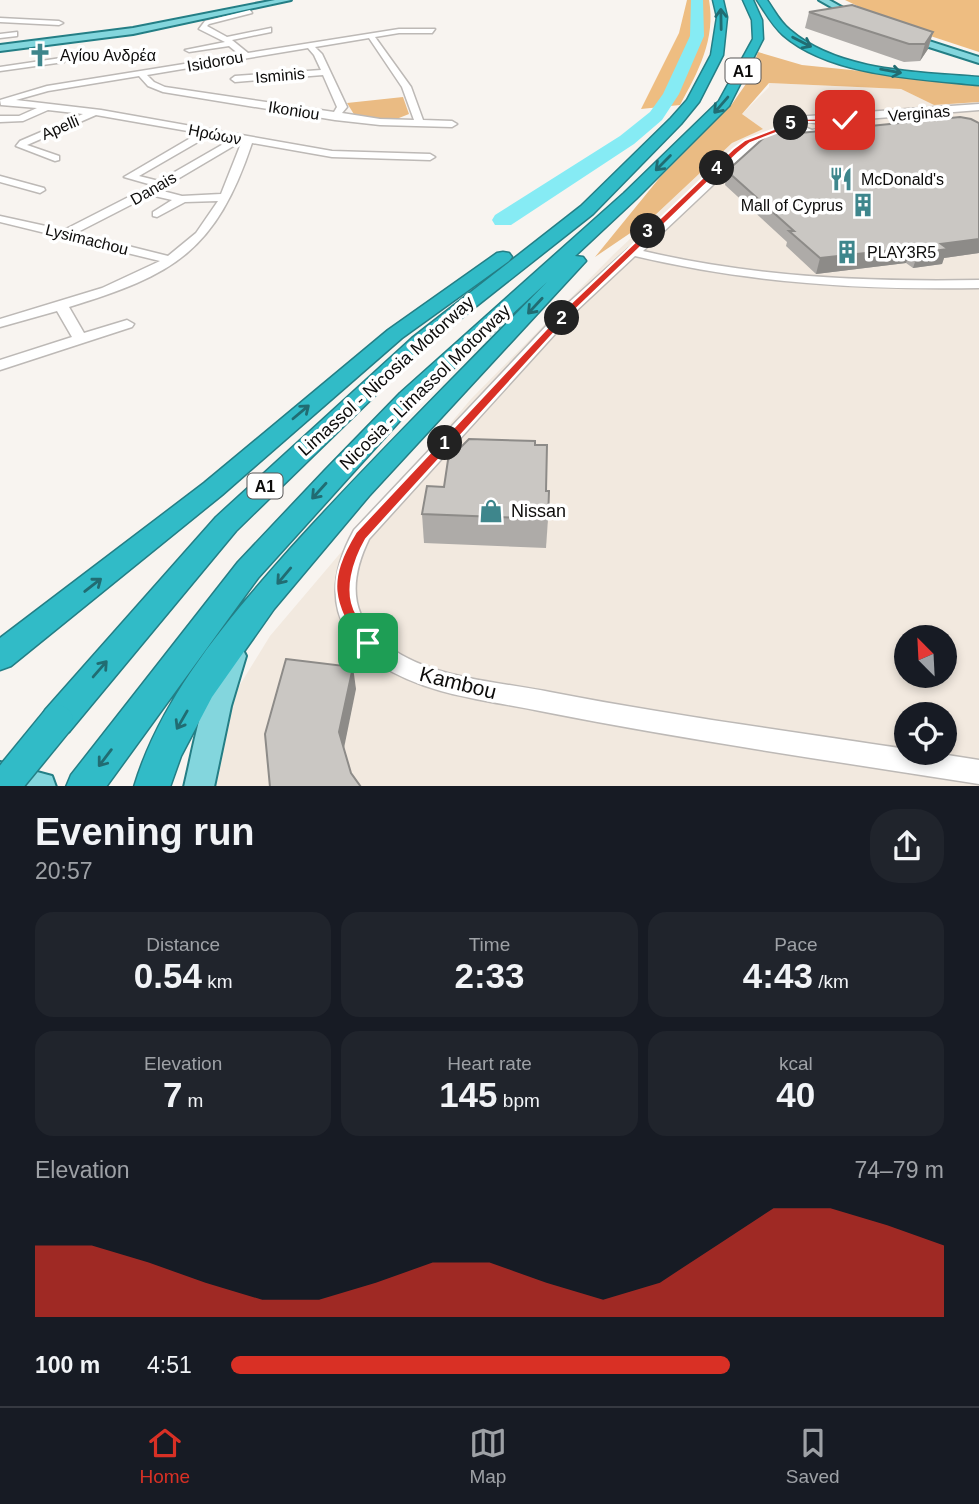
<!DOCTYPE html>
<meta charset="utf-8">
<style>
:root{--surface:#171b24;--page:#20242c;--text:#f1f3f6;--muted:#9ea1a6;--line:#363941;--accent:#d93025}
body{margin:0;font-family:Arial,sans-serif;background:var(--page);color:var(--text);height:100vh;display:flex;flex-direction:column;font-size:26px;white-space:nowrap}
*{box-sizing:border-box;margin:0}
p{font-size:23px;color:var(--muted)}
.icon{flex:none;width:38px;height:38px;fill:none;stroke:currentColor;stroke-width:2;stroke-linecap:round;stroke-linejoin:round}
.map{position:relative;height:786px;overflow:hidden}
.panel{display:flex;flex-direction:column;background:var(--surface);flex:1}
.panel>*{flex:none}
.needle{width:46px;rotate:336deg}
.buttons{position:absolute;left:894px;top:625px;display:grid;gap:14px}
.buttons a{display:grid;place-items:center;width:63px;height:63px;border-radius:50%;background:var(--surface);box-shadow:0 4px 10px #0003;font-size:35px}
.pin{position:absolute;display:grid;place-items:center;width:60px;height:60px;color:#fff;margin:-30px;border-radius:14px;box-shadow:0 4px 10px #0006}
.km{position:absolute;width:35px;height:35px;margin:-18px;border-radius:50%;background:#222;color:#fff;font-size:19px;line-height:35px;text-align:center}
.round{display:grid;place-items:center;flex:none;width:74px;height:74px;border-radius:28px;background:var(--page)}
.headline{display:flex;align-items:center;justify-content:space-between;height:119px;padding:0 35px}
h1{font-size:38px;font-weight:700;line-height:52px}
.metrics{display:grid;grid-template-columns:repeat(3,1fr);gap:10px;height:119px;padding:7px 35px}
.metrics div{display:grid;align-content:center;border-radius:18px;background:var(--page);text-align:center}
.metrics b{font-size:35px;font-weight:700}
.metrics small{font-size:19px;font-weight:400}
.metrics p{font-size:19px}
.chart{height:196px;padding:14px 35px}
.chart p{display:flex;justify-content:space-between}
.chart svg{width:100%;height:126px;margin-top:7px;fill:var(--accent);opacity:.7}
ul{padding:0 35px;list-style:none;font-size:23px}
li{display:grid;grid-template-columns:112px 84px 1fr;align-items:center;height:52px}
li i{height:18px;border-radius:9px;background:var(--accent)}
.dock{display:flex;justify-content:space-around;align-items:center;height:98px;border-top:2px solid var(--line);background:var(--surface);font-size:19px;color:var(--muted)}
.dock a{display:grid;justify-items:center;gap:4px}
.dock .active{color:var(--accent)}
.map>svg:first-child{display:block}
</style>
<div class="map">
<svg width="979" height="787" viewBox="0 0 979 787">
<rect width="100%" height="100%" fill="#f8f4f0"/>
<!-- built -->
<path fill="#f2e9df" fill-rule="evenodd" d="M769 83 901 89 934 105 979 102V786L199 787 196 756 270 636 471 399 614 254 732 143 762 129 742 114 769 87ZM906 637H945V676H906ZM906 714H945V752H906Z"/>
<!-- green -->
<g fill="#eabb83">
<path d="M758 52 802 65 979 83V102L934 105 901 89 769 83 742 114 763 129 732 143 651 219 595 257 661 176 732 104 748 81Z"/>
<path d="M403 97 409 114 394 120 355 116 347 103Z"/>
</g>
<!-- forest -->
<g fill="#eebd81">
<path d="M687 0H709C716 39 698 72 680 105L641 109 679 33Z"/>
<path d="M845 0H979V52L897 25Z"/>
</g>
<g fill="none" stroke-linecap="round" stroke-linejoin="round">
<!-- river -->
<path fill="#86ebf4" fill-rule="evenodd" d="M691 0H703L704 36 679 94 662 120 634 144 511 225H495L492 220 495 215 620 136 650 112 663 94 690 36Z"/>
<!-- minor casing -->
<g stroke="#bdb9b6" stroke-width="3">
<g id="minor">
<path d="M250 10 252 13 209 24 207 26 227 37 271 28V32L232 40 248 53 399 29H435L432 33H399L375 37 411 87 423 120 452 121 457 124 452 127 380 125 335 120 163 92 148 86 139 76 48 91 16 100 101 110 332 151 430 154 435 157 430 160 332 157 252 143C216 251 174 275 69 307L84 333 127 320 134 324 132 327 0 370V360L72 337 57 311 0 327V319L102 288 160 261 0 222V216L64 230 152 185 124 177 199 133 96 115 27 145 59 156V160L55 161 16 146 20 141 83 114 48 110 23 121 0 122V116H19L37 108 1 105 0 100 47 86 240 55 229 46 189 52 185 50 225 42 199 29 205 21ZM369 38 402 87 414 120 380 119 342 113 347 107 322 54 315 47ZM308 48 314 55 321 70 235 76 231 79 235 82 323 75 337 107 334 112 165 87 154 82 147 75ZM210 135 232 139 159 181 139 176ZM242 141 221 194 182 196 159 190ZM150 195 172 200 153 212V216L157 217 185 202 218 201 196 233 168 256 76 233Z"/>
<path d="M0 18 59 21 63 23 59 25 0 22Z"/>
<path d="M17 32V36L0 38V34Z"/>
<path d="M61 58 64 62 0 71V67Z"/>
<path d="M979 104V110L828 122 834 129 832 131 781 139 749 151 643 251C754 277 865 282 979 280V288C862 290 749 283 635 256L575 312 369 539C353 572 347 608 376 636 391 651 411 661 431 668 464 680 515 685 550 692 668 715 788 731 906 749V752H928L979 760V784C833 761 686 740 540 711 486 700 426 695 379 664 327 628 326 581 354 530L565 306 628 249 639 242 741 147 776 134 796 130 786 125 795 117ZM809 122 820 124 823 128 812 130 797 124Z"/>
<path d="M0 176 44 188 45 190 40 193 0 182Z"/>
</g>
</g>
<!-- major casing -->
<g stroke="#247e85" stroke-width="4">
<g id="major">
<path d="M275 0H291L133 34 0 51V45L133 28Z"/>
<path d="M819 0H829L863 19 856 21Z"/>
<path d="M907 34 979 57V63L904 39V35Z"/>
<path d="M233 645 242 648 246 656 231 706 214 787H184C195 740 203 691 224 648Z"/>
<path d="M0 762 52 776 56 787H0Z"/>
</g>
</g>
<!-- highway casing -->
<g stroke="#247e85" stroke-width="3">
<g id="highway">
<path d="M713 0H723L727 17 723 55 699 102 681 124 593 214 426 346 236 531 69 732 57 736 45 732 40 721 45 710 216 517 412 338 581 206 671 118 687 100 711 55 717 17Z"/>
<path d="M743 0H753L762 20 763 39 729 106 636 199 575 256 583 257 586 261 369 496 274 609 212 697 181 756 170 787H134C161 696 229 618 290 549 373 457 461 371 547 282L416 403 258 578 106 787H66L71 775 238 562 325 470 400 393 624 193 719 101 753 39 752 20Z"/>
<path d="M757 0H767C774 10 780 22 790 30 839 72 919 72 979 77V85C919 79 830 76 783 35 772 25 765 12 757 0Z"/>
<path d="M503 252 509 253 512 257 509 261 402 338 222 495 11 666 0 670V638L204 483 388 330 497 253Z"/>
</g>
</g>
<!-- minor -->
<use href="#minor" fill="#fff" fill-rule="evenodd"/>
<!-- major -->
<use href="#major" fill="#83d6dd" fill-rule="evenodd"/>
<!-- highway -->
<use href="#highway" fill="#31bbc7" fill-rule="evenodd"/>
<!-- highway-bridge casing -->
<g stroke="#247e85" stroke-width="35" stroke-linecap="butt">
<path id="highway-bridge" d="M3 787 57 721"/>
</g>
<!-- highway-bridge -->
<use href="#highway-bridge" stroke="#31bbc7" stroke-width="32"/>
</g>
<!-- wall -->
<g fill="#aeaba8">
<path d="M809 12 933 32 928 49 920 61 904 62 805 28Z"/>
<path d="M979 123V253L944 258 942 264 913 268 906 263 816 274 786 246 787 242 725 185 727 171 790 134Z"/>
<path d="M535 445 546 491 548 519 546 548 424 543 422 514 444 487Z"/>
</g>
<!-- shaded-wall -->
<g fill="#8d8b88">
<path d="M933 32 928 49 920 61 925 44Z"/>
<path d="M979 239V253L944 258 942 264 913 268 918 253 941 244Z"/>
<path d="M911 248 906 263 816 274 820 258Z"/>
<path d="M353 667 356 689 343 753 339 732Z"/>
</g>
<!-- building -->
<g fill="#cac7c3" stroke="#8d8b88" stroke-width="2">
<path d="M852 5 933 32 925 44H909L809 12Z"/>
<path d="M960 117 971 119 979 123V239L941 244 948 249 918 253 911 248 820 258 789 231H794L727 171 767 135 778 131 790 134Z"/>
<path d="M469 439 535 441V445H547L546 491H549L548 519 422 514 427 486 444 487 448 460Z"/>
<path d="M286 659 353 667 339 732 351 773 361 787H270L265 734Z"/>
</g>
<!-- one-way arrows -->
<defs><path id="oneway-shaft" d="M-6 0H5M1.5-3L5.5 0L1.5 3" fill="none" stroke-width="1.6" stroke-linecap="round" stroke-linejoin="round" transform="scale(1.75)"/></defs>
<g stroke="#216c72">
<use href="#oneway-shaft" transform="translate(721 19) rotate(-91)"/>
<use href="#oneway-shaft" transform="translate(802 42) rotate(27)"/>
<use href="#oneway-shaft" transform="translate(891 71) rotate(10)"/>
<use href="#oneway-shaft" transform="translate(721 105) rotate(131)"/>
<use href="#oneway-shaft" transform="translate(663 163) rotate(135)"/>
<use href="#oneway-shaft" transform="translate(535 306) rotate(133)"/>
<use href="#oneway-shaft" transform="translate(301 412) rotate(-40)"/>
<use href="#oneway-shaft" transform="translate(319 491) rotate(132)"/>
<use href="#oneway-shaft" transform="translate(284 576) rotate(130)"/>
<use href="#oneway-shaft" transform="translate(93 585) rotate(-38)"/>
<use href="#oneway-shaft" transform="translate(100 669) rotate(-49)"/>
<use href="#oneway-shaft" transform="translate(182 720) rotate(120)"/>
<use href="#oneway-shaft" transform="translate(105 758) rotate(127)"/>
</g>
<!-- route -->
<path fill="#d93025" stroke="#fff" stroke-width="2" d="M847 118 845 122H797L789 128 750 143 738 153 574 311 366 539C354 560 343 592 357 615 362 624 370 633 375 643L368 650 362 648C332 602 326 581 356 532L567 307 733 149 745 140 785 125 792 119Z"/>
<!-- icons -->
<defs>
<g id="church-bare" transform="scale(1.89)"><path d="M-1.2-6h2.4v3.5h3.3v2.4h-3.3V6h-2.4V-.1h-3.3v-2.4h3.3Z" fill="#3e868c" stroke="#fff" stroke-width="2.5" paint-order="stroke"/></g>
<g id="restaurant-bare" transform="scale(1.89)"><path d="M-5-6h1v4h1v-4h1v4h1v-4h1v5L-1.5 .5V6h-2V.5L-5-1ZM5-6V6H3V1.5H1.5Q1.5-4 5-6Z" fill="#3e868c" stroke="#fff" stroke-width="2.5" paint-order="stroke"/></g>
<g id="building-bare" transform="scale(1.89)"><path d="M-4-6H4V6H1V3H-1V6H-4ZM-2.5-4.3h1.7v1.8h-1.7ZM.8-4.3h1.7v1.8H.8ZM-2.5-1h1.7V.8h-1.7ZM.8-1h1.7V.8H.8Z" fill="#3e868c" stroke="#fff" stroke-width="2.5" paint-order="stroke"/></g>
<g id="shop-bare" transform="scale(1.89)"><path d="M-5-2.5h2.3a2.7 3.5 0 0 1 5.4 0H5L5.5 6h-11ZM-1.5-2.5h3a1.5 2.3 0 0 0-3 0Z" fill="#3e868c" stroke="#fff" stroke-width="2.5" paint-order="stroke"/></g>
</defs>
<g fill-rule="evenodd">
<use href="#church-bare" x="40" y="55"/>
<use href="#restaurant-bare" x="841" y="179"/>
<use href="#building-bare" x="863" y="205"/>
<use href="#building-bare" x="847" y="252"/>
<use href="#shop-bare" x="491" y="511"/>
</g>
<g text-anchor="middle" stroke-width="7" stroke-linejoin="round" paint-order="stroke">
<!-- far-poi labels -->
<g font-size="16" fill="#0d0c0b" stroke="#fff" text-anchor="start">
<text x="60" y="61">Αγίου Ανδρέα</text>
<text x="861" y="185">McDonald's</text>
<text x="843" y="211" text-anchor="end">Mall of Cyprus</text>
<text x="867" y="258">PLAY3R5</text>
</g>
<!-- far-street labels -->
<g font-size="16" fill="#0d0c0b" stroke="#fff">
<text transform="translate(215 61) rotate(-10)" y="6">Isidorou</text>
<text transform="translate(280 75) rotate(-5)" y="6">Isminis</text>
<text transform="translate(294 110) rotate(9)" y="6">Ikoniou</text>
<text transform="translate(919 113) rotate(-5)" y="6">Verginas</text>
<text transform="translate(60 127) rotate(-23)" y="6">Apelli</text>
<text transform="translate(215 134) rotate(11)" y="6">Ηρώων</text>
<text transform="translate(153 188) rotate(-30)" y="6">Danais</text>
<text transform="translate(87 239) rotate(14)" y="6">Lysimachou</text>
</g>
<!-- shield labels -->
<g fill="#fff" stroke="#565554" stroke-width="2">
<rect x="725.5" y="58.5" width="35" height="25" rx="5"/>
<rect x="247.5" y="473.5" width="35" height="25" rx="5"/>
</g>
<g font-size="16" font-weight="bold" fill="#0d0c0b">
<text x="743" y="77">A1</text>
<text x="265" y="492">A1</text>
</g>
<!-- street labels -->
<g font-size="18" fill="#0d0c0b" stroke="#fff">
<text transform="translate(386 376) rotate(-42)" y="6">Limassol - Nicosia Motorway</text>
<text transform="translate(425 387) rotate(-44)" y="6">Nicosia - Limassol Motorway</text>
</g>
<!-- poi labels -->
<g font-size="18" fill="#0d0c0b" stroke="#fff" text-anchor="start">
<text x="511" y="517">Nissan</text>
</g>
<!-- near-street labels -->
<g font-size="21" fill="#0d0c0b" stroke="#fff">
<text transform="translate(458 683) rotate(14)" y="7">Kambou</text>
</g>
</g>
</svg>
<div class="buttons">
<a><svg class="needle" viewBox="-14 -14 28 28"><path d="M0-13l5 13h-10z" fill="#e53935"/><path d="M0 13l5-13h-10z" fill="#9ea1a6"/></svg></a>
<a><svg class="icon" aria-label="locate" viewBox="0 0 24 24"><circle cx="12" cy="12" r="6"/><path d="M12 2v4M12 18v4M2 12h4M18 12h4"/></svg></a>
</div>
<div class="pin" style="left:368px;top:643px;background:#1e9e55"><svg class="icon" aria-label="arrive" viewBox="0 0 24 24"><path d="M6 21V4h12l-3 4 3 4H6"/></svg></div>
<div class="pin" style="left:845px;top:120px;background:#d93025"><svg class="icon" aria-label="check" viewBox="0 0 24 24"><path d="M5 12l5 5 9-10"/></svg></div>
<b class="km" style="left:445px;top:443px">1</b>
<b class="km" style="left:562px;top:318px">2</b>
<b class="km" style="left:648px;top:231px">3</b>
<b class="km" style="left:717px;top:168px">4</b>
<b class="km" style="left:791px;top:123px">5</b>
</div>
<section class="panel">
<div class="headline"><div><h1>Evening run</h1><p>20:57</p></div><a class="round"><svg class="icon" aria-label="share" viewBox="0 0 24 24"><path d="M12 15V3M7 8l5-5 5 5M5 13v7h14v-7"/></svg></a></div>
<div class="metrics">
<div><p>Distance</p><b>0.54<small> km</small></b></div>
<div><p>Time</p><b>2:33</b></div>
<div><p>Pace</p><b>4:43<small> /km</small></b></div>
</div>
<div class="metrics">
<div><p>Elevation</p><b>7<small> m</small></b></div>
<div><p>Heart rate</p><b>145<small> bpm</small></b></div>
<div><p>kcal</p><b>40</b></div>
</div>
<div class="chart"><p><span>Elevation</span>74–79 m</p>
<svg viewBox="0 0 160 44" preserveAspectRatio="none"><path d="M0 44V19L10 19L20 25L30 32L40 38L50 38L60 32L70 25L80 25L90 32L100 38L110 32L120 19L130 6L140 6L150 12L160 19V44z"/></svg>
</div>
<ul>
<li><b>100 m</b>4:51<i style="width:70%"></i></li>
</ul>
</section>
<nav class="dock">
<a class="active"><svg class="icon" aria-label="home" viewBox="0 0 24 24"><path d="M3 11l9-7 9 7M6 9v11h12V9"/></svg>Home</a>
<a><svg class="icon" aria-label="map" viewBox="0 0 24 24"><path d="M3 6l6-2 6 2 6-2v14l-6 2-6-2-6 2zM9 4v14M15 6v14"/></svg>Map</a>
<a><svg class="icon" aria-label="saved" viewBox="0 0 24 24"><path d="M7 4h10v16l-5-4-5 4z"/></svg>Saved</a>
</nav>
